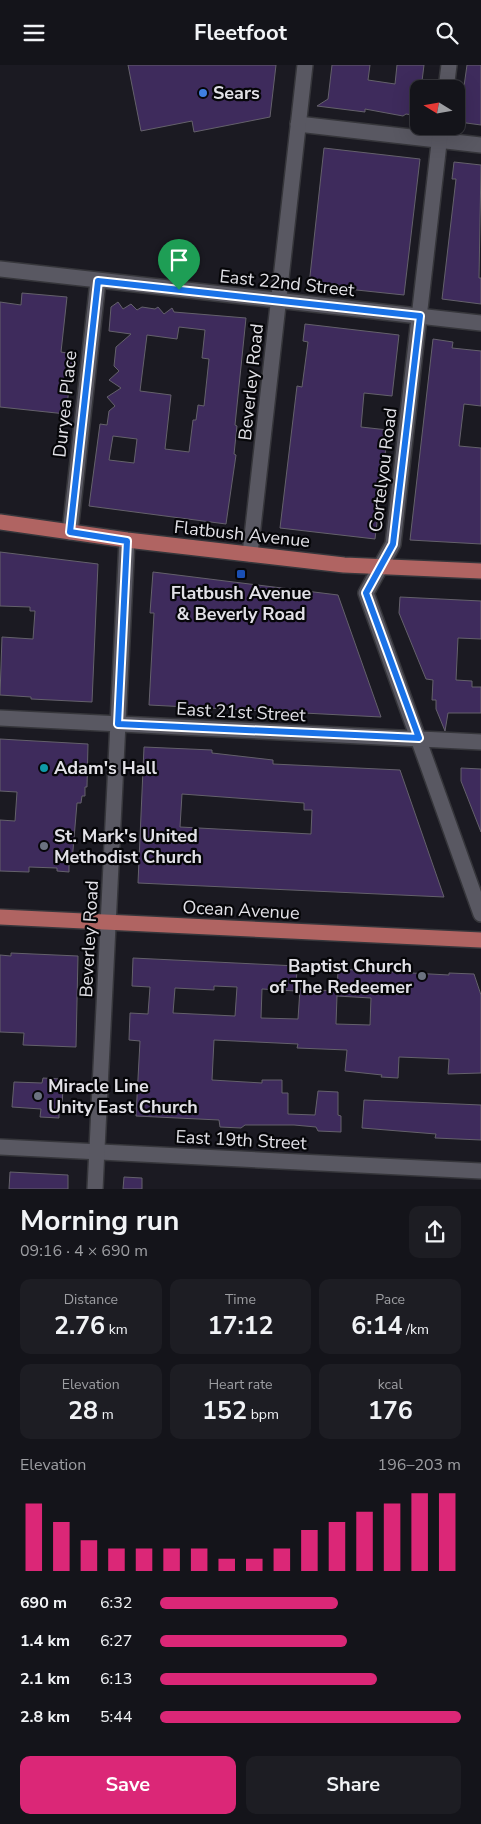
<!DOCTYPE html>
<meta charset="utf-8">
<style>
:root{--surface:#14141a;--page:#1d1d23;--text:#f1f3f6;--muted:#9d9ea2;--line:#333339;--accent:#db2777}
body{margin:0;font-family:"Nunito Sans",sans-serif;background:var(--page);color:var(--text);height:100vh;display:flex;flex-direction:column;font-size:19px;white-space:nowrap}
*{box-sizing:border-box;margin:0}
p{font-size:16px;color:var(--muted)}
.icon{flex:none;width:28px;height:28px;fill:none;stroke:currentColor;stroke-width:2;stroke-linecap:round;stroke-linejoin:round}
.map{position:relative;height:1124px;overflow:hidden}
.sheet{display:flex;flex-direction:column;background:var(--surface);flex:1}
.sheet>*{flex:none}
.needle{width:32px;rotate:281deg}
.buttons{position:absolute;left:410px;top:15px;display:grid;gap:10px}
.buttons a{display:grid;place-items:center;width:55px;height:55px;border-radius:10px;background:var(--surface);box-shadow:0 5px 20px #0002,0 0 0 1px var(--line);font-size:25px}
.pin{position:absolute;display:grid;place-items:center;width:42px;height:42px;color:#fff;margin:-51px -21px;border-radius:50% 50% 50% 0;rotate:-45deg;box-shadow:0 0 5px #0007}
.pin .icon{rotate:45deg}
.round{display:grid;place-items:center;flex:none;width:52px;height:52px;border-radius:10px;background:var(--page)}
.summary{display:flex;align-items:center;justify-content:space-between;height:85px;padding:0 20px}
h1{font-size:28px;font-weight:700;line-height:38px}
.stats{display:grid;grid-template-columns:repeat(3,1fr);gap:8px;height:85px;padding:5px 20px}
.stats div{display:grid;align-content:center;border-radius:10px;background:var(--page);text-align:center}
.stats b{font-size:25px;font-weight:700}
.stats small{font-size:14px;font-weight:400}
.stats p{font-size:14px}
.chart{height:140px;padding:10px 20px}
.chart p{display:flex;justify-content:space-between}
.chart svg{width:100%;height:90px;margin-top:5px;stroke:var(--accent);stroke-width:6}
.action{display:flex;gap:10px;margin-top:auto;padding:10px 20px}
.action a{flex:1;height:58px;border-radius:10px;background:var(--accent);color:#fff;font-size:20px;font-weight:700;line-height:58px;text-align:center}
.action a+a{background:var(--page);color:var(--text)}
ul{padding:0 20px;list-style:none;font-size:16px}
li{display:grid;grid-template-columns:80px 60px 1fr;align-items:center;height:38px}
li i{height:12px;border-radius:6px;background:var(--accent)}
header{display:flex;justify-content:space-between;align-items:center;height:65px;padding:0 20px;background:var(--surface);font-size:22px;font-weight:700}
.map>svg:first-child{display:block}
</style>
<header><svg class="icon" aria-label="menu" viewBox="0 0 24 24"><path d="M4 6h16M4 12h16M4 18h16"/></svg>Fleetfoot<svg class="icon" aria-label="search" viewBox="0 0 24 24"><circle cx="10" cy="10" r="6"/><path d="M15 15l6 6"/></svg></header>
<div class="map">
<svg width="481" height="1124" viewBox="0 0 481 1124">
<rect width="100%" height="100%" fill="#1b1a22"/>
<!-- building -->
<g fill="#3e2b5c" stroke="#64616b" fill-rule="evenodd">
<path d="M128 0H276L270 52 194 67 192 56 141 66Z"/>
<path d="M332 0H370L368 15 395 19 397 0H424L421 24H419V51L406 49 403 51 365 44V47L317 41 328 34Z"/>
<path d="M467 0H481V60L459 57Z"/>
<path d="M324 83 420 94 404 230 309 220Z"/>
<path d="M454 97 481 100 479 213H481V239L442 234 456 114H452Z"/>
<path d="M22 228 67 232 61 287 73 289 66 349 0 342V237L21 240Z"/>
<path d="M118 237 123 244 131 239 137 245 142 242 155 244 158 242 164 249 172 243 174 247 246 253 235 360 237 361 234 389 236 390 226 459 89 441 100 359 107 360 109 346 115 341 107 332 121 323 109 315 119 306 114 301 116 282 131 269 109 266 111 242ZM179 262 205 265 202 293 209 294 204 341 198 340 196 355H193L189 387 165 384 171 330 140 326 147 270 177 274ZM113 371 137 374 134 398 109 395Z"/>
<path d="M305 259 399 270 392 331 364 328 361 362 388 365 375 474 280 463 297 321 302 322 308 277 303 276Z"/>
<path d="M433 274 453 277 452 283 481 286V341L464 339 459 381 481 383V479L410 475Z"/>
<path d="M0 487 98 499 92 637 31 634V632L0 630 2 572 33 574 35 546H30V542L0 541Z"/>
<path d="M153 507 338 530 381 652 149 640 154 548H150Z"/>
<path d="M400 532 481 536V574L458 573 456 615 472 616V622H481V648H448L445 666 436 644V635H432L433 615 426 614 399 548Z"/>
<path d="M0 674 88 679 87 722H85V731H82L81 738H77L72 797H69V807L57 806V803L29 802V807L0 806V755L15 756 17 727 0 726Z"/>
<path d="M144 682 212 685V688L273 695V699L400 705 444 832 138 818ZM182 729 304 738V745H312L311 769 180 762Z"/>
<path d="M461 703 481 704V767L461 716Z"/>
<path d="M11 888 78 891 76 982 23 980 24 968 0 967V890L11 891Z"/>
<path d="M133 893 297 901 296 926 262 924 261 953 298 954 300 924 337 926V931L338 904 449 910V908L474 909 481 930V1008L448 1009 449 994 399 992 398 1013 381 1012 382 1010 345 1006 347 985 297 983 298 979 214 975 212 1015 262 1018V1015H282V1028H288V1049L315 1050 318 1026 338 1027V1050L341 1051V1067L318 1066 316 1062 294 1060H245L241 1063 220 1062 219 1055 136 1051 140 976 129 975 130 948 148 949 150 922 132 921ZM214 921 237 922 235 951 173 948 175 923 214 925ZM337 931 371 933 370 960 336 959Z"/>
<path d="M43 1013 61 1014V1019L63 1020 62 1045H59V1053L40 1052 41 1044 12 1042 14 1017 42 1018Z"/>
<path d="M364 1035 481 1040V1075L435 1073 436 1069 362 1063Z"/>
<path d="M10 1107 68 1110V1124H9Z"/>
<path d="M124 1112 142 1113V1124H123Z"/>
</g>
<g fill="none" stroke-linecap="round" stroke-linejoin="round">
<!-- minor casing -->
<g stroke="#36363b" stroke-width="18">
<g id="minor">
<path d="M446 24 449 0"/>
<path d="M298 59 481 80"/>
<path d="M441 61 393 479 366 528 481 849"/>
<path d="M0 204 481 258"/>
<path d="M70 467 98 216"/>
<path d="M250 489 305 0"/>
<path d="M0 653 481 677"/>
<path d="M0 1082 481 1106"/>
<path d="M95 1124 127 475"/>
</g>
</g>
<!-- major casing -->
<g stroke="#36363b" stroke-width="18">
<g id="major">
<path d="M0 457 127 475 344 500 481 506"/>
<path d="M0 852 481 875"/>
</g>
</g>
<!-- minor -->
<use href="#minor" stroke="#595862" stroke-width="15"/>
<!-- major -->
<use href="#major" stroke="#b06462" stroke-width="15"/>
</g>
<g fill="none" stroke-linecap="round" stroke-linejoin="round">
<!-- route casing -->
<g stroke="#fff" stroke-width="10">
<path id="route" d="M98 216 420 251 393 479 366 528 419 673 118 659 127 476 70 467Z"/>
</g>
<!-- route -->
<use href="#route" stroke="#1a73e8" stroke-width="6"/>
</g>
<!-- markers -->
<circle fill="#3f7fe0" stroke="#060609" stroke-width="2" cx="203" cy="28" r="5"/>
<rect fill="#1a4fb4" stroke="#060609" stroke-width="2" x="236" y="504" width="10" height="10" rx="2.5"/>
<circle fill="#0f9aa8" stroke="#060609" stroke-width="2" cx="44" cy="703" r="5"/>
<g fill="#6b7280" stroke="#060609" stroke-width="2">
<circle cx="44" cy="781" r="5"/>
<circle cx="422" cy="911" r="5"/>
<circle cx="38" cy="1031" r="5"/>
</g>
<g text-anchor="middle" stroke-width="4.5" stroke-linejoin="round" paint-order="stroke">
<!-- poi labels -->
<g font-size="18" font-weight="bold" fill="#e2e1e7" stroke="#060609" text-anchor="start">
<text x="213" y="34">Sears</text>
<text x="241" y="534" text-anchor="middle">Flatbush Avenue<tspan x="241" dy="21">&amp; Beverly Road</tspan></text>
<text x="54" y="709">Adam's Hall</text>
<text x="54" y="777">St. Mark's United<tspan x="54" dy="21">Methodist Church</tspan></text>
<text x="412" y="907" text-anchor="end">Baptist Church<tspan x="412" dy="21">of The Redeemer</tspan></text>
<text x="48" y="1027">Miracle Line<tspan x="48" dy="21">Unity East Church</tspan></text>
</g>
<!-- street labels -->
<g font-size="18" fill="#e2e1e7" stroke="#060609">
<text transform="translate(287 218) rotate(6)" y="6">East 22nd Street</text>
<text transform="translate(251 317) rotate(-84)" y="6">Beverley Road</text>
<text transform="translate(65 339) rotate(-84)" y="6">Duryea Place</text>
<text transform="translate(383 405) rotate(-83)" y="6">Cortelyou Road</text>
<text transform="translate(242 469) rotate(6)" y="6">Flatbush Avenue</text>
<text transform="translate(241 647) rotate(3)" y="6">East 21st Street</text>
<text transform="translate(241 845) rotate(3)" y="6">Ocean Avenue</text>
<text transform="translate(89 874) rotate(-87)" y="6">Beverley Road</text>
<text transform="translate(241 1075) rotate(3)" y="6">East 19th Street</text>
</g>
</g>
</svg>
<div class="buttons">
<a><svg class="needle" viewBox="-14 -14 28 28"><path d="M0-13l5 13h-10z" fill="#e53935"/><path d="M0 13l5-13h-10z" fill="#9d9ea2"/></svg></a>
</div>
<div class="pin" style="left:179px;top:225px;background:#1e9e55"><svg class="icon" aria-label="arrive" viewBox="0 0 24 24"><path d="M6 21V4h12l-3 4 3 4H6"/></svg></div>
</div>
<section class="sheet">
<div class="summary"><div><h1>Morning run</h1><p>09:16 · 4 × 690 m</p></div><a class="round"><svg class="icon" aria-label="share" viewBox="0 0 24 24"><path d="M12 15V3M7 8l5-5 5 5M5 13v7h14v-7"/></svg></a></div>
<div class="stats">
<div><p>Distance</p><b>2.76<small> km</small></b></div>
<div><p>Time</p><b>17:12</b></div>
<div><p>Pace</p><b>6:14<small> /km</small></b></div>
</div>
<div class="stats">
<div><p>Elevation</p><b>28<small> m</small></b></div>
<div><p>Heart rate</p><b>152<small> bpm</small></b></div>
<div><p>kcal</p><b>176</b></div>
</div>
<div class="chart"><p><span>Elevation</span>196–203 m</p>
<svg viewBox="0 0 160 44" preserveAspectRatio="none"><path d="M5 44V11M15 44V20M25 44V29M35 44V33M45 44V33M55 44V33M65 44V33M75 44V38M85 44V38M95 44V33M105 44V24M115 44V20M125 44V15M135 44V11M145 44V6M155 44V6"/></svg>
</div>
<ul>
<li><b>690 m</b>6:32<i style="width:59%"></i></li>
<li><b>1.4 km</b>6:27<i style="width:62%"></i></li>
<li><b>2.1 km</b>6:13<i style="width:72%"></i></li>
<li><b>2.8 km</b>5:44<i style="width:100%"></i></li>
</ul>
<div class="action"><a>Save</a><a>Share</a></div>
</section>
